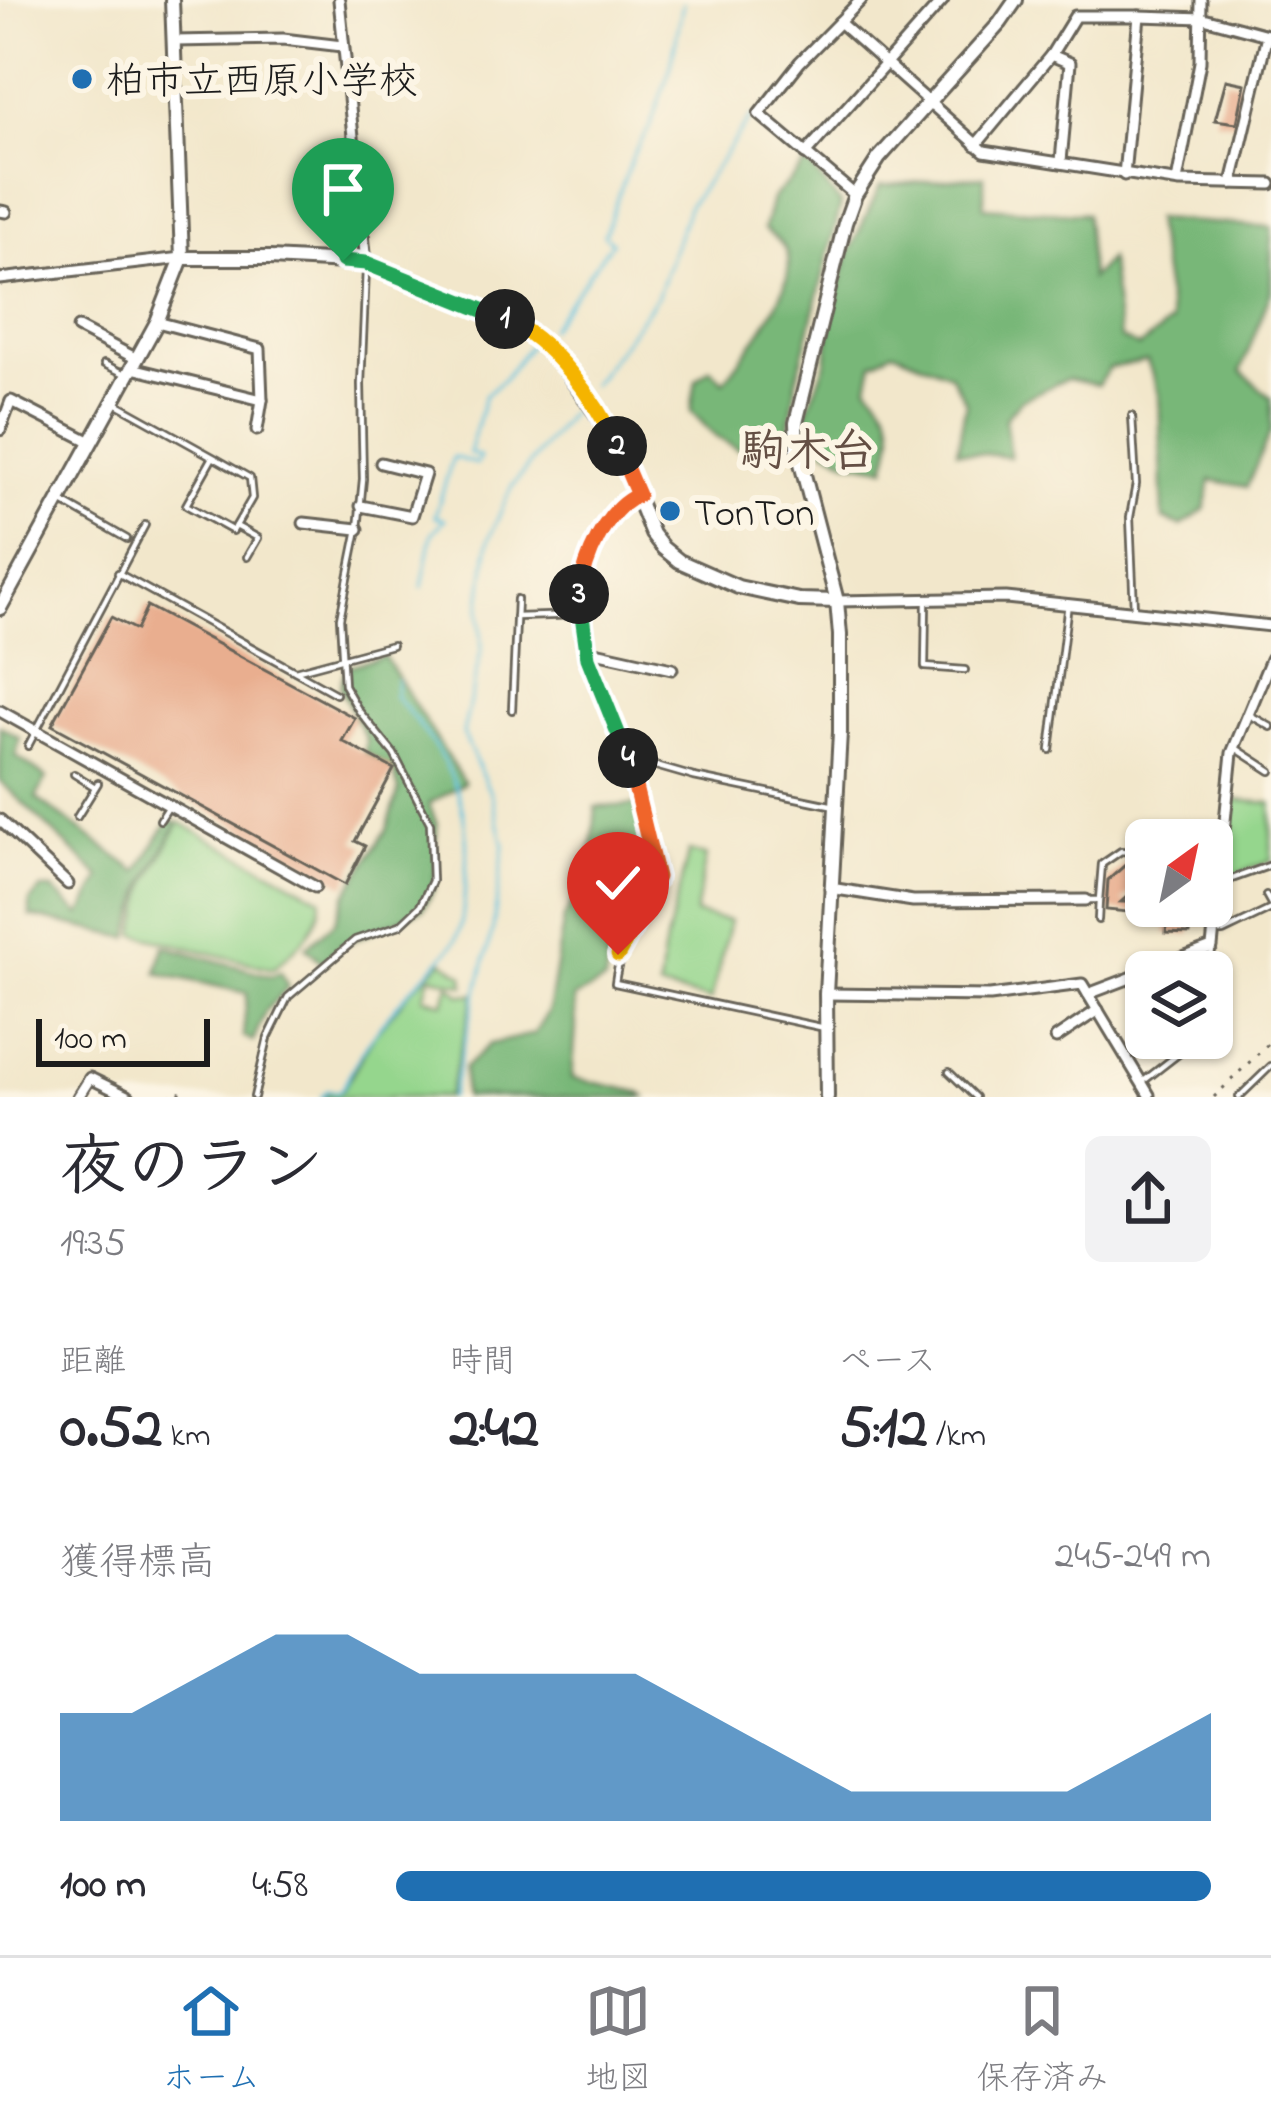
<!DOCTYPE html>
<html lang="ja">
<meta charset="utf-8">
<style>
:root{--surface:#fff;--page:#f2f2f3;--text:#2b2b33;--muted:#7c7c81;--line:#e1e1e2;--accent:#1f6fb2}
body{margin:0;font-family:"Indie Flower","Klee One",sans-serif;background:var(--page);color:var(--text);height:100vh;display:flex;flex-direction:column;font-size:45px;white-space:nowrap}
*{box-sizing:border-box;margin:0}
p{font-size:39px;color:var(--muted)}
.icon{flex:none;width:66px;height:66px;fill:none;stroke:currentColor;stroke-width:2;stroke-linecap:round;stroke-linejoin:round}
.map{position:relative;height:1097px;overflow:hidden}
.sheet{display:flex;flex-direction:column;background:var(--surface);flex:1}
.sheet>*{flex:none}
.needle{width:78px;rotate:33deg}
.tools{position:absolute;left:1125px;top:819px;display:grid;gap:24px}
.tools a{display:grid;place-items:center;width:108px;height:108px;border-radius:18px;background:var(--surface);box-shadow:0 3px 9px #0004;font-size:60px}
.scale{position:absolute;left:36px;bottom:30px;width:174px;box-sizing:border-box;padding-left:12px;border:6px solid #1c1c1c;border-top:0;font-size:33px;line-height:42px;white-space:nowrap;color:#1c1c1c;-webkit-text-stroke:9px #fcf5e5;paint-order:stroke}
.pin{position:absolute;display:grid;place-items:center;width:102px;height:102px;color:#fff;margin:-123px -51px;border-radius:50% 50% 50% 0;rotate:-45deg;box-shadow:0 0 12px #0007}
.pin .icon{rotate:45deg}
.km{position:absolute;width:60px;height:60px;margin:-30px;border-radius:50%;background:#222;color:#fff;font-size:33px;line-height:60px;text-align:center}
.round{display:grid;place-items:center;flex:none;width:126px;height:126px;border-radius:18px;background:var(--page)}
.headline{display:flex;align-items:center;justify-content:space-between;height:204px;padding:0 60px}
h1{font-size:66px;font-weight:700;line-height:90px}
.stats{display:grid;grid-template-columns:repeat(3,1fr);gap:18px;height:204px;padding:12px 60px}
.stats div{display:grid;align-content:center}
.stats b{font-size:60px;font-weight:700}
.stats small{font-size:33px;font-weight:400}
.stats p{font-size:33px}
.chart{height:336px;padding:24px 60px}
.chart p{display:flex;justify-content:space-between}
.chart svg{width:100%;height:216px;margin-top:12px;fill:var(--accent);opacity:.7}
ul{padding:0 60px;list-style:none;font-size:39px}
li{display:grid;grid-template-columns:192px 144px 1fr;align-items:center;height:90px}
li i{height:30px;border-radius:15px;background:var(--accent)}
.dock{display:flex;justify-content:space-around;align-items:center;height:168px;border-top:3px solid var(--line);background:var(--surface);font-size:33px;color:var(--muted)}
.dock a{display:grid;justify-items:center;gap:6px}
.dock .selected{color:var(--accent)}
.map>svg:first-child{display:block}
</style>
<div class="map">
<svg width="1271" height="1097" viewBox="0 0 1271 1097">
<rect width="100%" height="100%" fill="#fcf5e5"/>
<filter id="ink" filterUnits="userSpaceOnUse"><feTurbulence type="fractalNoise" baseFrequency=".00833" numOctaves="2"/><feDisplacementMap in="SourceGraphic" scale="24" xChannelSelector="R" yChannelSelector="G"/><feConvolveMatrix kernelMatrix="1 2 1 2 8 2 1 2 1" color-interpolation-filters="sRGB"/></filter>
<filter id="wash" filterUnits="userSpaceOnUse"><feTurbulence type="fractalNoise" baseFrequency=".004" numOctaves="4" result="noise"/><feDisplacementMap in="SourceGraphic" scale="48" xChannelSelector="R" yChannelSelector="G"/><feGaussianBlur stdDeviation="2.7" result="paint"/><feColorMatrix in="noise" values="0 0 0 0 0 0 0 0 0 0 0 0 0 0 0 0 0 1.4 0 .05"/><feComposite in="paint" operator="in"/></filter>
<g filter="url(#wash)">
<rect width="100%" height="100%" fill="#f2e7cb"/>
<!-- green -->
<g fill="#95d68d" stroke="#587954" stroke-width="3">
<path d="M1233 800 1271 803V861L1227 878Z"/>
<path d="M179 822 321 898C322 928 294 950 273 969L135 934 148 883Z"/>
<path d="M689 851 706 856 695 914 730 921 711 1000 659 989 663 952Z"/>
<path d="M443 961 464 975 465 985 430 976 424 997 444 1003 449 984 461 995 475 994 448 1097H323L328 1092 342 1091 373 1036 412 989Z"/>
</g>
<!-- forest -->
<g fill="#78b778" stroke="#4a6a4a" stroke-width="3">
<path d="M807 163 841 204 796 383 787 444 746 453 716 437 691 411 696 380 710 368 724 381C745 353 795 293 788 257 785 244 774 237 764 229L772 199Z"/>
<path d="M984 176V207L1086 214 1090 279 1109 259 1120 338 1139 347 1171 322 1154 219 1271 227V291L1241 371 1271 398V430L1247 487 1211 480 1205 509 1181 526 1163 519 1159 394 1147 361 1109 368 1098 385 1067 379 1021 400 1005 418 1010 457 957 451 966 402 950 374 893 351 873 363 868 385C897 415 897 427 886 467L848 461 808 438 807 411 826 363 831 321 847 258 880 186Z"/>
<path d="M384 656 464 783 429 804 437 825 435 887 423 909 338 947 322 963 306 947 335 922 345 896 387 829 399 790 393 769 365 752 366 739 340 687 346 667Z"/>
<path d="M0 726 20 738 16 756 47 778 36 798 138 872 170 818 177 824 145 884 129 938 30 916V901L41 889H52L81 915 101 878 0 781Z"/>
<path d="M638 805 647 893C609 918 611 940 605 982L574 998 576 1027 572 1078 639 1092 645 1097H464V1068L490 1044 534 1034 548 1012 564 918 590 866 596 807Z"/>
<path d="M164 946 271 976 281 972 288 987 266 1010 253 1041 243 1037 247 993 157 973Z"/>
</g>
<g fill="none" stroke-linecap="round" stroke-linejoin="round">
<!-- stream -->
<g stroke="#60c2de" stroke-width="3">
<path d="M549 329 612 242 604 235 633 155 650 127 671 66 683 3"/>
<path d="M592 385 658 295 688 207 752 116"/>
<path d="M422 587 432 534 445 519 435 516 453 457 477 464 480 457 469 453 485 395 504 379 530 344"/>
<path d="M321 1097 328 1090 338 1092 343 1087C360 1050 383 1019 411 989 426 972 443 961 455 941 464 925 463 905 465 887 473 798 451 761 395 696L397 680"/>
<path d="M451 1097 493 928 504 846 492 797 463 733 482 647 480 611 489 539 511 488 579 401"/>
</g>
</g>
<g id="blocks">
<!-- building -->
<g fill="#e9ae8f">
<path d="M1226 80 1245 84 1237 123 1215 120Z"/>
<path d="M147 606 355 718 342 741 394 769 355 841 365 846 345 885 52 725 111 617 136 630Z"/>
<path d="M1132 859 1146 860V884H1141L1121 902 1207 906 1205 924 1191 923 1190 934 1166 933 1167 920 1140 918V913L1106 910 1108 880Z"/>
</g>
</g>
</g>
<g filter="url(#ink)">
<use href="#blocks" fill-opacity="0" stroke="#676359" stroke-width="3"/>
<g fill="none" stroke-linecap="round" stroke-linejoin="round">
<!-- service casing -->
<g stroke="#676359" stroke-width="10">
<g id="service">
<path d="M104 364 123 373"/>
<path d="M114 402 213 457 186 505 233 531 252 498 250 478 213 457"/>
<path d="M1132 416 1136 484 1130 517 1134 610"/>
<path d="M59 500 127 539"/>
<path d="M236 526 258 538 247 557"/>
<path d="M118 573 336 694"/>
<path d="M926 603 925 667 965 670"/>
<path d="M516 617 582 615"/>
<path d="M586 650 628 758 694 777 830 805"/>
<path d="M295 671 392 645"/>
<path d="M512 710 517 599"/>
<path d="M1248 714 1271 727"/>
<path d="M28 746 145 525"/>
<path d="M1234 747 1271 771"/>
<path d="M1050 750 1068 603"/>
<path d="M628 758 657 877C645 917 620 940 615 983L825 1028"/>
<path d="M74 774 95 787"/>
<path d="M77 817 98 783"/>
<path d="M160 820 169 806"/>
<path d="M1218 884 1271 865"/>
<path d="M1266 895 1271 904"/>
<path d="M1087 900H1099L1102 864 1121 851 1146 853"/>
<path d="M1098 920 1099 900"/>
<path d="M1213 932H1223L1271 909"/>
<path d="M1210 972 1212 948"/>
<path d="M1212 1012V1025"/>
<path d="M949 1072 975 1097"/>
<path d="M1141 1083 1199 1038"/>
<path d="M254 1097 268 1038 288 997 355 940 400 925 420 906 432 881 430 823 394 754 359 711 344 685 340 618 358 529 363 479 361 384 366 269"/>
<path d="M1239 1097 1271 1066"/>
</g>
</g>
<!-- minor casing -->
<g stroke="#676359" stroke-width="15">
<g id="minor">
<path d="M339 0 366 263"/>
<path d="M1139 16 1204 18 1267 35"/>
<path d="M839 22 984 151 1180 182 1271 184"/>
<path d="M174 41 283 39 342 46"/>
<path d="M1051 55 1070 63 1061 161"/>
<path d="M976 145 1051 55 1075 16H1139L1124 175"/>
<path d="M805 154 943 0"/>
<path d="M1177 181 1200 62 1201 0"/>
<path d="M1232 183 1267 35 1271 36"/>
<path d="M855 195 759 114 800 62 861 0"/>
<path d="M0 211 6 212"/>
<path d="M0 279 182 258"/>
<path d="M157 322 260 349 262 400 257 430"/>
<path d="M78 328 137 359"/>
<path d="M132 368 262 400"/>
<path d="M0 430 11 401 91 442"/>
<path d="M638 495C608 509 582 560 579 592 578 610 584 632 586 650L672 669"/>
<path d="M361 506 412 516 425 474 381 463"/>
<path d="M304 523 358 529"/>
<path d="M837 601 1006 598 1271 626"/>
<path d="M0 711 315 887"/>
<path d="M0 820 68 884"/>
<path d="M830 888 913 901 1086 900"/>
<path d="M1146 972 1212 947 1232 753 1271 659"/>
<path d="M826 994 990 996 1082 984 1149 1095"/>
<path d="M1088 994 1146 972"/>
<path d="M1056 1038 1098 1010"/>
<path d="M78 1097 90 1078 129 1097"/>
</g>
</g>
<!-- tertiary casing -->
<g stroke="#676359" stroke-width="18">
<g id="tertiary">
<path d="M182 258H270L366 263 523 328 552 351 613 437 652 534 663 548 679 561 738 587 799 600 837 601"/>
<path d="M0 608 157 322 182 258 172 0"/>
<path d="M827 1097 826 994 840 732V635L837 601 797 448 796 423 845 223 855 195 879 158 1000 23 1016 0"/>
</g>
</g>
<!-- path -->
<g stroke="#676359" stroke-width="3" stroke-dasharray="3 9" stroke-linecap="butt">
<path d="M171 1097 173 1091 194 1097"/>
<path d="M1214 1097 1271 1041"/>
</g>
<!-- service -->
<use href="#service" stroke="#fff" stroke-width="4.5"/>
<!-- minor -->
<use href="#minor" stroke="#fff" stroke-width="9"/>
<!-- tertiary -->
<use href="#tertiary" stroke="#fff" stroke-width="12"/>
</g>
</g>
<g fill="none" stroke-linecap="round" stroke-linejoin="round" filter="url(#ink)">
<!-- split-1 casing -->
<g stroke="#fff" stroke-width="24">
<path id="split-1" d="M343 261 366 263 505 319"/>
</g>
<!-- split-2 casing -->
<g stroke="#fff" stroke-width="24">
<path id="split-2" d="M505 319C551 339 596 400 617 446"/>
</g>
<!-- split-3 casing -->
<g stroke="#fff" stroke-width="24">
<path id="split-3" d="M579 594C585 560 604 510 638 495L617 446"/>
</g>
<!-- split-4 casing -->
<g stroke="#fff" stroke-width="24">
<path id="split-4" d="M579 594 588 658 628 758"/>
</g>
<!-- split-5 casing -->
<g stroke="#fff" stroke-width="24">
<path id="split-5" d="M628 758 657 877 636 922"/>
</g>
<!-- split-6 casing -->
<g stroke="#fff" stroke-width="24">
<path id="split-6" d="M618 955 636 922"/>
</g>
<!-- split-1 -->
<use href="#split-1" stroke="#22a559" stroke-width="15"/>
<!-- split-2 -->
<use href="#split-2" stroke="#f5b400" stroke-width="15"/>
<!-- split-3 -->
<use href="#split-3" stroke="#f0652b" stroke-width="15"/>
<!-- split-4 -->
<use href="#split-4" stroke="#22a559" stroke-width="15"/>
<!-- split-5 -->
<use href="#split-5" stroke="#f0652b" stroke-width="15"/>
<!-- split-6 -->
<use href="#split-6" stroke="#f5b400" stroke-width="15"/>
</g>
<!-- markers -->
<g fill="#1f6fb2" stroke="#fcf5e5" stroke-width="4.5">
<circle cx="82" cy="79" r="12"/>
<circle cx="670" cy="511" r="12"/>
</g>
<g text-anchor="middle" stroke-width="12" stroke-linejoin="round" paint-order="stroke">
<!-- poi labels -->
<g font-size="39" fill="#1c1c1c" stroke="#fcf5e5" text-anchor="start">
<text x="106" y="93">柏市立西原小学校</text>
<text x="694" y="525">TonTon</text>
</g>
<!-- quarter labels -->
<g font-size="45" font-weight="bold" fill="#644f44" stroke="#fcf5e5">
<text x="808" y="465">駒木台</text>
</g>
</g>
</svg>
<div class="tools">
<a><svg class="needle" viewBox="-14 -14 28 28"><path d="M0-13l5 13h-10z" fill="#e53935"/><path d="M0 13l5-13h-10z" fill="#7c7c81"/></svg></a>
<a><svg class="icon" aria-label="layers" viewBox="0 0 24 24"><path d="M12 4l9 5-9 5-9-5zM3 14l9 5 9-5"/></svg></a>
</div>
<div class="scale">100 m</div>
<div class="pin" style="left:343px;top:261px;background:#1e9e55"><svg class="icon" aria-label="arrive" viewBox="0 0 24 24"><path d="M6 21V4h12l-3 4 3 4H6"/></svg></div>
<div class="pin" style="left:618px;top:955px;background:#d93025"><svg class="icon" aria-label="check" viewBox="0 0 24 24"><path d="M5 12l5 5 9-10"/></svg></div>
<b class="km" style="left:505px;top:319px">1</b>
<b class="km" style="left:617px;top:446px">2</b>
<b class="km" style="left:579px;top:594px">3</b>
<b class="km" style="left:628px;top:758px">4</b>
</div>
<section class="sheet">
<div class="headline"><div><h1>夜のラン</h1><p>19:35</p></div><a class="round"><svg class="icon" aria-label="share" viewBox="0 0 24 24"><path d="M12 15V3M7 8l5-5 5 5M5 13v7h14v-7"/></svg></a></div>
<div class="stats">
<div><p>距離</p><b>0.52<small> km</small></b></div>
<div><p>時間</p><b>2:42</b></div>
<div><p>ペース</p><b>5:12<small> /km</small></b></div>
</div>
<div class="chart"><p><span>獲得標高</span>245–249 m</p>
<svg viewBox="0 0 160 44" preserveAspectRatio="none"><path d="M0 44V22L10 22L20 14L30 6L40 6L50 14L60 14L70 14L80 14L90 22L100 30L110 38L120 38L130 38L140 38L150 30L160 22V44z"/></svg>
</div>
<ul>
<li><b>100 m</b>4:58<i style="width:100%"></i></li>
</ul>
</section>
<nav class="dock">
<a class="selected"><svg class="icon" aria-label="home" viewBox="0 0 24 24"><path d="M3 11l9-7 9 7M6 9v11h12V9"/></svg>ホーム</a>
<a><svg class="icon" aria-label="map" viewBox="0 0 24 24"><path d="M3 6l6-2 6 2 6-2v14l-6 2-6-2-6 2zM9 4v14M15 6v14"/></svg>地図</a>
<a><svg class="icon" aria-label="saved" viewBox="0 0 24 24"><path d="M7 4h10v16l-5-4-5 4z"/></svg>保存済み</a>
</nav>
